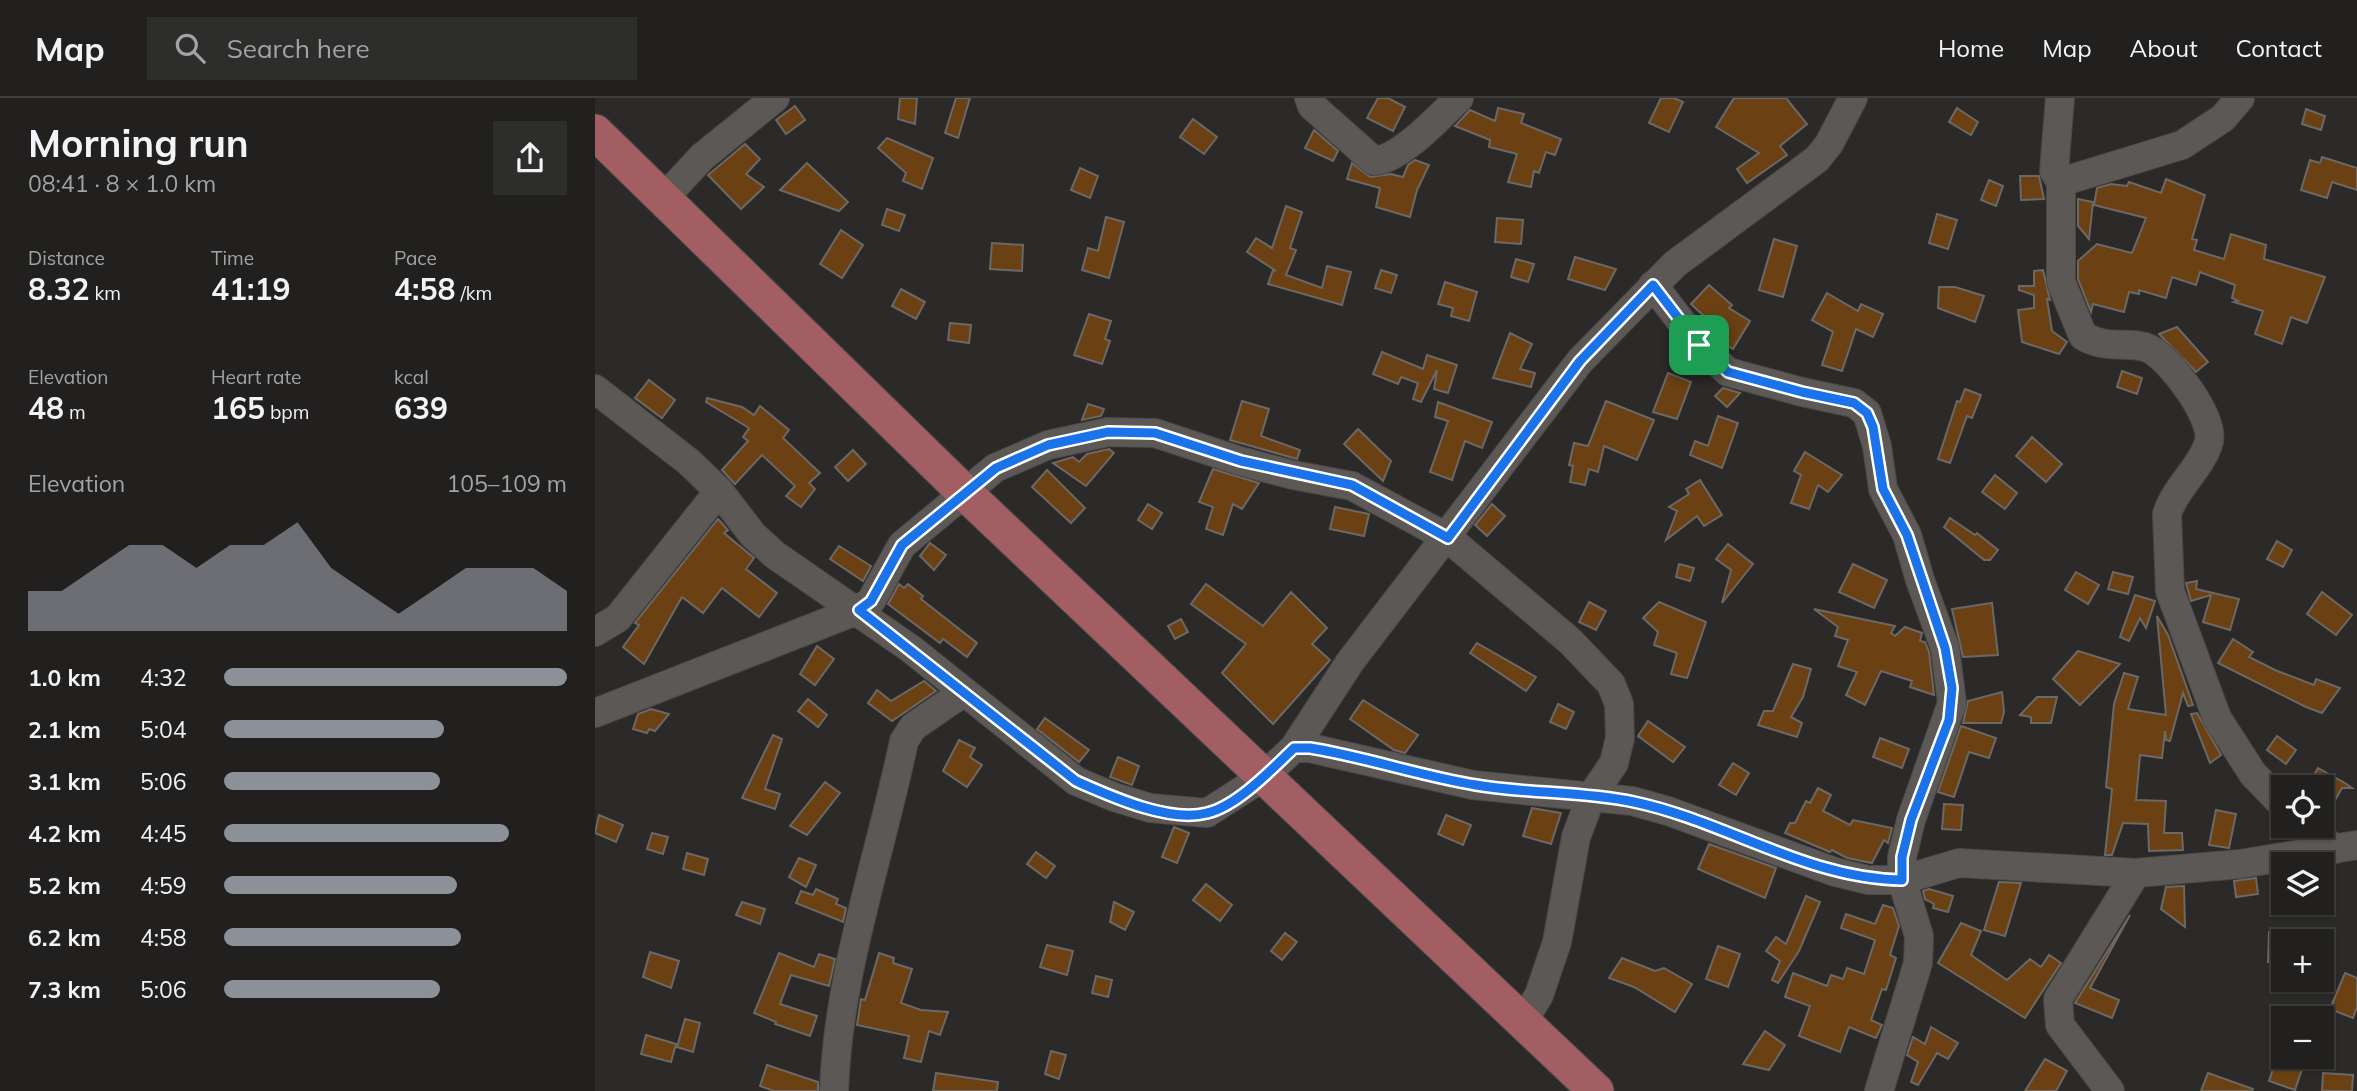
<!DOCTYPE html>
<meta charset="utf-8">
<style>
:root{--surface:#21201e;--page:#2d2d2b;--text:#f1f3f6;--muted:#a2a3a4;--line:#3e3e3c;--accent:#8c9099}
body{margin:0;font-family:Mulish,sans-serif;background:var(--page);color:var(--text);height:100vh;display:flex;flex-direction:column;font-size:26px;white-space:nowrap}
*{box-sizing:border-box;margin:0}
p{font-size:23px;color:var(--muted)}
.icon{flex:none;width:38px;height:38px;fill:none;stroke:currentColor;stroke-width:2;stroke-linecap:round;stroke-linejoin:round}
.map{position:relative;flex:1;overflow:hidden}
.side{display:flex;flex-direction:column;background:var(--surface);width:595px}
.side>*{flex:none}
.fabs{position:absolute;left:1676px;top:677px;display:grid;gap:14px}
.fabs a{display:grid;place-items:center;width:63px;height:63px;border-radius:0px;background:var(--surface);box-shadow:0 2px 5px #0004,0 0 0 2px var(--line);font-size:35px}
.pin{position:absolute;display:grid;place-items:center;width:60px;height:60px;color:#fff;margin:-30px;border-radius:14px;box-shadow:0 4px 10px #0006}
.round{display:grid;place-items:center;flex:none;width:74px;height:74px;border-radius:0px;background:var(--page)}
.headline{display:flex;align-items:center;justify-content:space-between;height:119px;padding:0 28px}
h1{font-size:38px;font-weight:700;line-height:52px}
.metrics{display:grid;grid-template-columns:repeat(3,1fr);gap:10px;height:119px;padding:7px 28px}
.metrics div{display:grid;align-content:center}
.metrics b{font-size:30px;font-weight:700}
.metrics small{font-size:19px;font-weight:400}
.metrics p{font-size:19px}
.chart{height:196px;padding:14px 28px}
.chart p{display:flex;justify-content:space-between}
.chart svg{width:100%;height:126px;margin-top:7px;fill:var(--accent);opacity:.7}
ul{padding:0 28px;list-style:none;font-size:23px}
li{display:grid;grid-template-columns:112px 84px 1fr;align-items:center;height:52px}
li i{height:18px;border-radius:9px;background:var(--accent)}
header{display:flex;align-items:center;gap:42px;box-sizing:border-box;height:98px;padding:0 35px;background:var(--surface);border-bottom:2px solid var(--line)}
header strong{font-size:33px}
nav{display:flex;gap:38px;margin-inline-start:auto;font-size:24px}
.search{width:490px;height:63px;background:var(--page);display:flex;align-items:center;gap:18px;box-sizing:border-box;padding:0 24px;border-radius:0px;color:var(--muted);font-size:26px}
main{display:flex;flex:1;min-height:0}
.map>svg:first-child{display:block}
</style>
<header>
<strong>Map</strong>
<div class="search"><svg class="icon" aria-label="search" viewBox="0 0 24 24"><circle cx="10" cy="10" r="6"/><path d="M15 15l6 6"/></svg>Search here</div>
<nav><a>Home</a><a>Map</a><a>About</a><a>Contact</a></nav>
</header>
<main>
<section class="side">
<div class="headline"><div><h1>Morning run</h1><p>08:41 · 8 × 1.0 km</p></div><a class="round"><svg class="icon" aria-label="share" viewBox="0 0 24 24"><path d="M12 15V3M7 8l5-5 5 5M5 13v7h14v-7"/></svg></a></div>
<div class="metrics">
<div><p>Distance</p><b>8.32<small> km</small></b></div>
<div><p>Time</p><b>41:19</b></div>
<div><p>Pace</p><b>4:58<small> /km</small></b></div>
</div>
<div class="metrics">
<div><p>Elevation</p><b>48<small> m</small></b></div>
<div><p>Heart rate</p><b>165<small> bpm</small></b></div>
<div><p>kcal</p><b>639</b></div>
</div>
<div class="chart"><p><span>Elevation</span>105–109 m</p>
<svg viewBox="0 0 160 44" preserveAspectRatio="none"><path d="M0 44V30L10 30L20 22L30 14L40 14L50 22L60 14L70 14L80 6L90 22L100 30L110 38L120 30L130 22L140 22L150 22L160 30V44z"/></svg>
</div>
<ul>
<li><b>1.0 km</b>4:32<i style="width:100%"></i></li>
<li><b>2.1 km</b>5:04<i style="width:64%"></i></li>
<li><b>3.1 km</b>5:06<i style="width:63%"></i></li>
<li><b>4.2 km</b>4:45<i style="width:83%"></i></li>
<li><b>5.2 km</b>4:59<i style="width:68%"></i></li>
<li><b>6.2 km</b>4:58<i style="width:69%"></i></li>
<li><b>7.3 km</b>5:06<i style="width:63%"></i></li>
</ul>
</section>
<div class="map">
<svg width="1762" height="993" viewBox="0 0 1762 993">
<rect width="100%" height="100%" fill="#2c2a28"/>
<!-- building -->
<g fill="#6b4113" stroke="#6b6866" stroke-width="2">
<path d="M305 0H322L320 26 303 21Z"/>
<path d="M361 0H375L363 40 350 35Z"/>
<path d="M783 0H793L810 9 798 33 772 20Z"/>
<path d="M1066 0H1079L1088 4 1074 34 1054 25Z"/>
<path d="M1139 0H1191L1212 26 1185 48 1192 57 1152 85 1142 71 1164 55 1121 29Z"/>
<path d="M200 8 210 22 191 36 181 22Z"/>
<path d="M903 10 929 16 926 25 966 41 960 57 951 54 944 75 939 73 936 89 913 84 922 56 894 49 895 42 860 28 875 12 900 23Z"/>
<path d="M1362 10 1383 24 1376 37 1354 24Z"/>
<path d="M1711 11 1730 18 1726 32 1707 26Z"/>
<path d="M598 21 622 39 609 56 585 39Z"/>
<path d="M719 32 743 53 738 63 710 50Z"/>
<path d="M292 40 338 60 327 91 308 83 311 75 283 50Z"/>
<path d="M150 46 165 61 151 76 169 89 146 111 113 77Z"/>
<path d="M1727 59 1762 70V92L1737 84 1732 100 1706 92 1715 62 1725 65Z"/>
<path d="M820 62 834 67 822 92 815 119 781 109 785 90 752 81 757 65 775 79 796 76 808 79 813 67Z"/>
<path d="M212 65 253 104 244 113 185 92Z"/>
<path d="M485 70 503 78 495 100 476 92Z"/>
<path d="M1425 78H1444L1449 101 1426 102Z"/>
<path d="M1571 81 1610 97 1597 141 1602 142 1599 152 1629 161 1636 136 1671 147 1669 161 1730 179 1712 225 1696 219 1687 246 1660 236 1668 213 1639 204 1643 203 1637 200 1640 187 1605 174 1601 187 1577 179 1571 200 1544 192V196L1534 194 1529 214 1498 206 1496 214 1483 181V163L1502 146 1537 155 1551 120 1499 107 1502 90 1516 86 1532 88 1534 84 1566 95Z"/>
<path d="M1394 82 1408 88 1401 108 1386 102Z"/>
<path d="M1483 101 1498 104 1494 141 1483 128Z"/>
<path d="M691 108 707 114 695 150 701 152 691 177 727 190 732 168 756 174 747 207 673 186 678 172 681 173 652 154 661 140 677 150Z"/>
<path d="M292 111 310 117 304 133 287 127Z"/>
<path d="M1342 116 1362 122 1353 151 1334 145Z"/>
<path d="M511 119 529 124 514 180 487 172 493 150 503 153Z"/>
<path d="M902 120 928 122 926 146 900 144Z"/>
<path d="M246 132 268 147 247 180 225 166Z"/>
<path d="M1179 141 1202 148 1188 199 1164 192Z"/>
<path d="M397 145 428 147 427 173 395 171Z"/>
<path d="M980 159 1021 171 1010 192 973 181Z"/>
<path d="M921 161 939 166 933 184 916 179Z"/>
<path d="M786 172 802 177 796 195 780 190Z"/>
<path d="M1448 172 1455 202 1452 201 1457 233 1472 244 1464 256 1427 244 1423 212 1439 210V197L1424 192V188H1439V173Z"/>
<path d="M850 184 882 194 874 223 856 218 858 210 843 206Z"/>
<path d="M1114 187 1137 207 1134 210 1155 223 1138 251 1122 241 1126 234 1096 206Z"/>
<path d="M1344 189H1360L1389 198 1380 224 1343 210Z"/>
<path d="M306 191 330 204 321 221 297 208Z"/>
<path d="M1232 195 1263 213 1266 206 1288 216 1278 239 1261 231 1247 273 1227 267 1238 234 1217 222Z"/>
<path d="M494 216 516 223 510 241 515 243 507 266 479 257Z"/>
<path d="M355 225 376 227 374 245 353 242Z"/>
<path d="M1582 229 1613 264 1601 274 1564 236Z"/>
<path d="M915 235 937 246 925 271 940 275 936 289 898 280Z"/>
<path d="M787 254 828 271 832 257 862 267 853 295 839 291 842 272 826 304 818 301 823 285 806 279 803 286 778 276Z"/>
<path d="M1527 273 1547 280 1542 296 1522 289Z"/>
<path d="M1073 275 1096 284 1082 321 1058 314Z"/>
<path d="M54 282 80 302 67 320 40 300Z"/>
<path d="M1128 290 1145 295 1132 309 1120 298Z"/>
<path d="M1370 291 1386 297 1377 320 1372 318 1355 365 1343 361 1362 303 1365 304Z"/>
<path d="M112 300 147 309 159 317 165 308 194 332 188 340 225 375 214 385 220 391 206 409 191 398 200 388 167 357 140 386 127 372 153 343 148 339 154 330 111 304Z"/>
<path d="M647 303 674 311 666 338 705 352 702 361 635 342Z"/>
<path d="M1011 303 1059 322 1042 362 1009 348 1003 374 994 371 990 387 975 384 978 368 974 367 979 345 993 348Z"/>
<path d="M843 304 897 324 887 350 870 343 857 382 835 374 853 323 840 319Z"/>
<path d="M493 306 509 311 506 318 487 322Z"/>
<path d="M1123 318 1143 325 1127 370 1095 357 1100 343 1113 348Z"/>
<path d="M763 331 796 363 788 383 749 346Z"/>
<path d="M1437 339 1467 366 1451 384 1421 358Z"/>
<path d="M514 351 519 355 491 388 458 365 478 359 484 364 492 356Z"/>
<path d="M258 352 271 366 253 383 240 369Z"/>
<path d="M1210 354 1247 377 1233 394 1223 387 1214 411 1196 405 1206 377 1199 373Z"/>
<path d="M618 371 664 385 647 411 638 406 628 437 611 431 618 409 604 404Z"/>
<path d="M452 372 490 410 476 425 437 389Z"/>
<path d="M1400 377 1422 395 1410 411 1387 394Z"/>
<path d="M1105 382 1127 417 1109 428 1102 418 1071 442 1082 413 1074 409 1094 396 1091 391Z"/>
<path d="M553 406 567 415 557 431 543 422Z"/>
<path d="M897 406 910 418 892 438 880 427Z"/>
<path d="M740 409 774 416 769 438 735 431Z"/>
<path d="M1355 420 1380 437 1382 435 1403 452 1395 462H1389L1349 429Z"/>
<path d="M123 421 133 432 129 435 159 460 151 471 182 495 164 519 127 490 108 515 87 499 49 566 28 549 44 527 40 525Z"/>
<path d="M1682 443 1697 452 1688 469 1672 461Z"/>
<path d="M335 445 351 457 339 472 325 458Z"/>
<path d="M1133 446 1158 466 1127 505 1136 472 1121 461Z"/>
<path d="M244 448 276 468 268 483 235 461Z"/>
<path d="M1084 466 1099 470 1095 483 1081 479Z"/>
<path d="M1258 466 1292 482 1279 510 1244 494Z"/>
<path d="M1481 474 1504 487 1493 506 1470 492Z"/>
<path d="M1518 474 1538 479 1533 496 1513 491Z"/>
<path d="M1602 483 1601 491 1644 501 1635 532 1608 524 1616 497 1596 503 1591 485Z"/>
<path d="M304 486 309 490 313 486 328 498 326 501 382 545 372 559 348 541 345 545 293 506Z"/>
<path d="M611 486 668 528 696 494 732 530 717 546 735 562 678 626 627 575 651 546 596 506Z"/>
<path d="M1727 494 1757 517 1741 537 1712 516Z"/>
<path d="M1540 497 1560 503 1551 530 1545 520 1534 543 1525 539Z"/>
<path d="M994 504 1011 513 1001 532 984 524Z"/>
<path d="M1064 504 1111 524 1092 580 1076 576 1082 555 1059 547 1063 534 1048 520Z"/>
<path d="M1397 505 1403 557 1368 559 1357 511Z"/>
<path d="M1219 511 1300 528 1296 535 1300 538 1310 529 1327 535 1325 543 1330 544 1334 554 1339 597 1315 589 1317 583 1286 573 1270 607 1251 597 1262 574 1243 568 1253 542 1240 538 1243 529Z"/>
<path d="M1562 518 1573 537 1598 607 1593 608 1588 595 1575 643 1571 642 1570 633 1567 660 1545 657 1541 702 1571 703 1569 735H1587L1588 752 1554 753 1553 726 1528 725 1517 757H1510L1517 691 1511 689 1519 606 1529 575 1543 579 1533 611 1571 617Z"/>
<path d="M586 521 593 534 580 541 573 528Z"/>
<path d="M1638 541 1658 554 1654 559 1680 572 1719 587 1721 581 1745 590 1727 615 1711 609 1623 565Z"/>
<path d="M882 545 941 579 931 593 875 555Z"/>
<path d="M222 548 239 561 220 587 205 576Z"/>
<path d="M1483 553 1525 566 1485 607 1458 581Z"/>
<path d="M1198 566 1216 571 1208 599 1196 619 1207 625 1202 639 1163 627 1169 613H1178Z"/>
<path d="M329 583 341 593 297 623 273 605 282 592 296 603Z"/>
<path d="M1407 594 1409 614 1406 625H1368L1373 603Z"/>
<path d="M1442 599H1462L1456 625H1436V619L1425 617Z"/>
<path d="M213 601 232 617 223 629 203 613Z"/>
<path d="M768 602 823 637 810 655 799 652 755 621Z"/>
<path d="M963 606 979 614 971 631 955 624Z"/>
<path d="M56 611 74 616 60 633 54 631 52 635 38 631 43 616Z"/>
<path d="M1602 615 1626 657 1615 665 1596 616Z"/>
<path d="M450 620 494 652 484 664 442 631Z"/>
<path d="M1053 623 1090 649 1078 664 1043 638Z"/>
<path d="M1366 628 1401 640 1394 660 1374 654 1359 699 1343 694Z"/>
<path d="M178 637 187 641 170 691 185 696 180 711 147 700Z"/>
<path d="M1682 638 1701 652 1691 666 1672 652Z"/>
<path d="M1285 640 1314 651 1307 670 1278 659Z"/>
<path d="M364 642 380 650 375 659 387 667 372 689 348 673Z"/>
<path d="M523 659 544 668 537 687 515 679Z"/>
<path d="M1138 665 1154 675 1141 697 1124 687Z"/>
<path d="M1723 670 1750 685 1757 690H1747L1739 704 1727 697V690H1711Z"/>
<path d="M230 684 245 695 212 737 195 728Z"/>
<path d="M1223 690 1236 697 1228 713 1255 727 1258 722 1297 730 1293 745 1289 742 1277 765 1252 760 1237 752 1235 754 1190 735 1195 725H1200L1211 703 1215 705Z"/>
<path d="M1349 706 1368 707 1366 732 1347 731Z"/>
<path d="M937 710 966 715 956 746 928 738Z"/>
<path d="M1621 712 1641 716 1634 750 1614 747Z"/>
<path d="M4 717 28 727 21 744 0 735Z"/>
<path d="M851 717 876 727 868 747 843 736Z"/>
<path d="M579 729 594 735 582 765 567 759Z"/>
<path d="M57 735 73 739 68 756 52 751Z"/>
<path d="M1114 746 1181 770 1170 800 1103 771Z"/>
<path d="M441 754 460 768 451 780 432 766Z"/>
<path d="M92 755 113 761 109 777 88 771Z"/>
<path d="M204 760 221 767 211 789 194 779Z"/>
<path d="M1661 780 1663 796 1641 799 1639 783Z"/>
<path d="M1404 784 1426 785 1410 838 1389 832Z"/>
<path d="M611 786 637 807 625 823 598 802Z"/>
<path d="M1589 788 1590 829 1566 811 1571 789Z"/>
<path d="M221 791 243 801 241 806 251 810 248 824 201 805 206 793 218 797Z"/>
<path d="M1334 791 1358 798 1353 814 1338 810 1339 806 1330 801 1328 793Z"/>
<path d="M1211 798 1225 804 1204 853 1183 885 1177 882 1185 863 1171 853 1181 839 1191 846Z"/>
<path d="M147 804 170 811 165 826 141 817Z"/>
<path d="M519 804 539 814 530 832 515 824Z"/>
<path d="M1288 807 1298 810 1304 828 1295 857 1301 860 1291 892 1287 891 1276 922 1287 927 1281 940 1254 929 1245 954 1204 938 1215 908 1190 899 1198 875 1232 888 1236 877 1248 881 1252 870 1269 876 1280 842 1246 830 1251 816 1280 826Z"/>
<path d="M1535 817 1495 890 1524 902 1517 920 1480 905Z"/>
<path d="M1366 825 1386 833 1376 857 1412 882 1435 861 1446 869 1454 857 1466 865 1430 920 1343 865Z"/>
<path d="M1674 834H1689V865L1673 864Z"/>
<path d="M690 835 702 844 687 862 676 853Z"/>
<path d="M452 847 478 853 472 877 445 869Z"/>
<path d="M1123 848 1145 856 1133 889 1111 881Z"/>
<path d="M55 854 84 863 76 890 48 879Z"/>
<path d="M184 855 219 869 224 856 240 861 234 888 196 877 185 906 222 918 215 938 180 926 181 924 159 915Z"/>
<path d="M284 855 299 860 298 865 317 871 306 905 326 912 353 914 345 937 334 933 326 964 309 960 314 938 262 927 266 901 270 902Z"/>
<path d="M1027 860 1060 873 1069 870 1097 886 1080 914 1039 889 1014 880Z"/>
<path d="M1750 875 1762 880V909L1758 920 1735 911Z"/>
<path d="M501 878 517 882 513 899 497 895Z"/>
<path d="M90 921 105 925 98 954 82 949Z"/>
<path d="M1336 929 1363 945 1353 961 1342 955 1323 987 1316 984 1323 964 1312 957 1318 939 1330 946Z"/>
<path d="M1170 933 1190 947 1174 972 1148 966Z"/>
<path d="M51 937 81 946 76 964 46 956Z"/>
<path d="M456 953 471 957 464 981 450 976Z"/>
<path d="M1682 959H1711L1700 992 1674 983Z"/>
<path d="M1450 961 1472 973 1461 993H1430Z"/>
<path d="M172 967 223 984V993H179L165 988Z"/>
<path d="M341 975 403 984 402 993H338Z"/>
<path d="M1613 975 1658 991 1657 993H1606Z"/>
<path d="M1728 975 1758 977 1757 993H1727Z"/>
</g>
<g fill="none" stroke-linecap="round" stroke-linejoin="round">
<!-- minor casing -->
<g stroke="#4b4846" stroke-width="30">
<g id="minor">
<path d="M714 0 717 8 779 63C805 62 845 18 864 0"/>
<path d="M1465 0 1459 73 1466 84 1587 47 1628 20 1645 0"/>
<path d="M1466 84V184L1488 238C1514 253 1536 242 1555 251 1576 262 1623 323 1613 347 1604 372 1580 390 1572 416L1575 493 1622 620 1658 676 1689 708"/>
<path d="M69 100 107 59 180 0"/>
<path d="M1058 187 1104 247 1133 274 1207 294 1259 305 1272 315 1282 348 1288 391 1312 437 1325 482 1350 550 1357 605 1316 722 1307 759V782L1324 838 1323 865 1284 993"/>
<path d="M0 291 94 364 124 393 158 437 180 457 316 551 481 683 519 699 555 710 612 715 668 679 699 650H715L878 687 1037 703 1073 713 1240 774 1273 782H1307L1364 765 1541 775 1645 766 1762 747"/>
<path d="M0 534 23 520 124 393"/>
<path d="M0 615 263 512 276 503 307 447 400 370 453 347 513 334 560 335 645 363 698 377 757 388 853 440 975 543 1016 586 1024 606 1025 640 1019 665 996 699 981 739 962 844 944 897 929 922"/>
<path d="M699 650 755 564 985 263 1080 166 1222 61 1234 46 1258 0"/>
<path d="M1711 728 1740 751"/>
<path d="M239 993C243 874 285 759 309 643L318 629 369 594"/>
<path d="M1515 993 1465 927 1463 901 1541 775"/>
</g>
</g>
<!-- major casing -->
<g stroke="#4b4846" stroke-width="37">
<path id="major" d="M0 34 369 394 1001 993"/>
</g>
<!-- minor -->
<use href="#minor" stroke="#5b5855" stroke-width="28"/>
<!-- major -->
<use href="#major" stroke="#a25e63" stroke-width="35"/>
</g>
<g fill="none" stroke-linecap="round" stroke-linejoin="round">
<!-- route casing -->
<g stroke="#fff" stroke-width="14">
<path id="route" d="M1058 187 1104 247 1133 274 1207 294 1259 305 1272 315 1278 329 1288 391 1312 437 1350 550 1357 590 1354 622 1316 722 1307 759V782C1212 781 1130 723 1039 704 987 693 933 696 881 687 825 678 771 659 715 650H699C677 671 642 708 612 715 574 725 515 698 481 683L264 512 276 503 307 447 401 370 453 347 513 334 560 335 646 363 757 387 853 440 985 263Z"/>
</g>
<!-- route -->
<use href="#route" stroke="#1a73e8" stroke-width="9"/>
</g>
</svg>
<div class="fabs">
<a><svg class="icon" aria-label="locate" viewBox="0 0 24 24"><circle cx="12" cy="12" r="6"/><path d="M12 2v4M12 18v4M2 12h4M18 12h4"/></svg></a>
<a><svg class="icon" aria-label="layers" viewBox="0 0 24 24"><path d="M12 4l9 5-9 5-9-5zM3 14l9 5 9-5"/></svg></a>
<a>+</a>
<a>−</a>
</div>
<div class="pin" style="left:1104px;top:247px;background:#1e9e55"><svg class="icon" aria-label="arrive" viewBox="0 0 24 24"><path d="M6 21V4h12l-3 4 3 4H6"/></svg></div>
</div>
</main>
